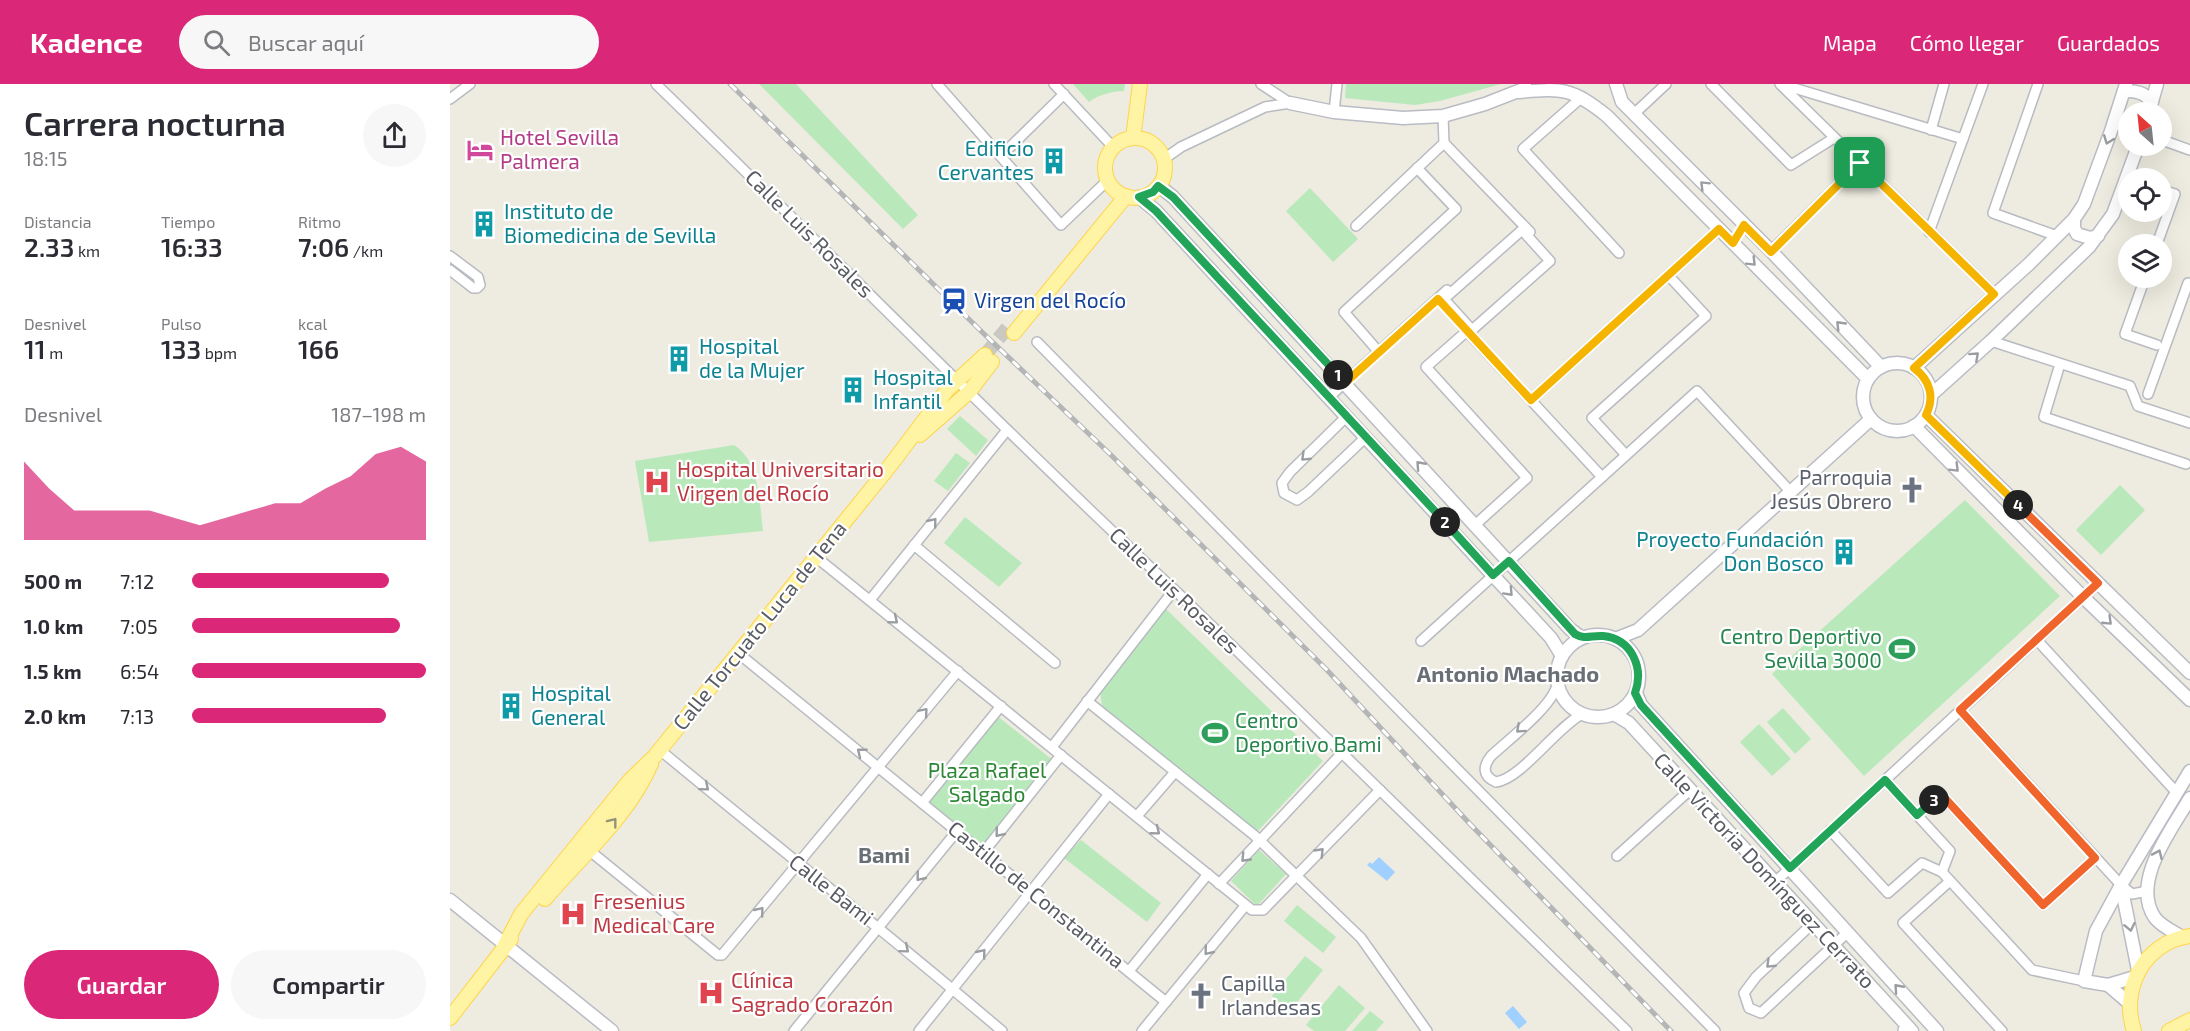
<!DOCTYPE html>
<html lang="es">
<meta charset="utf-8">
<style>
:root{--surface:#fff;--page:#f7f7f7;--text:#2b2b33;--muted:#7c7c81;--accent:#db2777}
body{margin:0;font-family:"Exo 2",sans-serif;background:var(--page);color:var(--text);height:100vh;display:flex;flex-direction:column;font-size:22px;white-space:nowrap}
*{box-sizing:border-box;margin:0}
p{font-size:20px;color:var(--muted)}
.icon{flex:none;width:33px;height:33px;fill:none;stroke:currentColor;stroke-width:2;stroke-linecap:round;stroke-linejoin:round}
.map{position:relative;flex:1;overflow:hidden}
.panel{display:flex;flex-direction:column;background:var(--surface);width:450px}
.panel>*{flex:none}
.needle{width:39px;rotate:333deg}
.tools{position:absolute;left:1668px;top:18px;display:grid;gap:12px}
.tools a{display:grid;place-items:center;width:54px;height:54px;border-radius:50%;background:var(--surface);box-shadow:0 6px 24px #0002;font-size:30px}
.pin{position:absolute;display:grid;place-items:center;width:51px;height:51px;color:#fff;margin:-26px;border-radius:12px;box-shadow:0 3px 9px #0006}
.km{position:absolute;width:30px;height:30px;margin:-15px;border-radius:50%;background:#222;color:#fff;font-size:16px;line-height:30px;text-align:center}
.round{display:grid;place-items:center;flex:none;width:63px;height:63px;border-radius:32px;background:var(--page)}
.headline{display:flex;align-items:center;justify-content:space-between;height:102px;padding:0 24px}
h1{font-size:33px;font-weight:600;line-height:45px}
.figures{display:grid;grid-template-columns:repeat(3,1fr);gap:9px;height:102px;padding:6px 24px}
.figures div{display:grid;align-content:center}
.figures b{font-size:26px;font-weight:600}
.figures small{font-size:16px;font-weight:400}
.figures p{font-size:16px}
.chart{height:168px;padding:12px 24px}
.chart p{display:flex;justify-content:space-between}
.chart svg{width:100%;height:108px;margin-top:6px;fill:var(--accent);opacity:.7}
.button{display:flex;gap:12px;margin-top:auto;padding:12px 24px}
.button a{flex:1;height:69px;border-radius:36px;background:var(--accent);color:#fff;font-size:24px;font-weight:600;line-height:69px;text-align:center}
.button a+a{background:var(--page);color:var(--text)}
ul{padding:0 24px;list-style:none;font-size:20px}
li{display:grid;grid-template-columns:96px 72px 1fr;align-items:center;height:45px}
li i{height:15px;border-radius:8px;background:var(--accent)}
header{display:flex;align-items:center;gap:36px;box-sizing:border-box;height:84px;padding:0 30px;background:var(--accent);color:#fff}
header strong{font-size:28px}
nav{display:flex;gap:33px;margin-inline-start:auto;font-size:21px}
.search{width:420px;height:54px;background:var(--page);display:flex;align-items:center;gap:15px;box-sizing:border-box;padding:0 21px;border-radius:33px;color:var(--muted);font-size:22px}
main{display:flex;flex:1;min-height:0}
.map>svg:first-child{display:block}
</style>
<header>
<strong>Kadence</strong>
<div class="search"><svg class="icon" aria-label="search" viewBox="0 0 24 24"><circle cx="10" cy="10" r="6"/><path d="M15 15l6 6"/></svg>Buscar aquí</div>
<nav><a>Mapa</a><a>Cómo llegar</a><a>Guardados</a></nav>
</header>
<main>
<section class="panel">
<div class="headline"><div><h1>Carrera nocturna</h1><p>18:15</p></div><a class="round"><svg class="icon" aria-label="share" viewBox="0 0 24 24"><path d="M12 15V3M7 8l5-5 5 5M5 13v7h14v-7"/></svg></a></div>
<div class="figures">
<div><p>Distancia</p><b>2.33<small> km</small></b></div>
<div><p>Tiempo</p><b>16:33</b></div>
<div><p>Ritmo</p><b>7:06<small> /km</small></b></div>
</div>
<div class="figures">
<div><p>Desnivel</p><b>11<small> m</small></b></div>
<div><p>Pulso</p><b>133<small> bpm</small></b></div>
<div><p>kcal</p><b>166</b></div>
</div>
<div class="chart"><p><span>Desnivel</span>187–198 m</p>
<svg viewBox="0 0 160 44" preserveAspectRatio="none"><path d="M0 44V12L10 23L20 32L30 32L40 32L50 32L60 35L70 38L80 35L90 32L100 29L110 29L120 23L130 18L140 9L150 6L160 12V44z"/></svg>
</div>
<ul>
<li><b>500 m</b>7:12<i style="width:84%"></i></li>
<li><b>1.0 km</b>7:05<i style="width:89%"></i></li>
<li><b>1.5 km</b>6:54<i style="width:100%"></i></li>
<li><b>2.0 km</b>7:13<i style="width:83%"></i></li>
</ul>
<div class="button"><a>Guardar</a><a>Compartir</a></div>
</section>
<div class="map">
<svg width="1740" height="947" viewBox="0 0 1740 947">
<rect width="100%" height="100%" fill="#eeebe0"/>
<!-- green -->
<g fill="#b9e9bb">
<path d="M309 0H346L468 131 453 145Z"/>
<path d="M623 0H675L674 7C662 7 648 11 639 18Z"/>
<path d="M896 0H1051L990 17 965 21 895 14Z"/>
<path d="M860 104 908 155 883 178 836 127Z"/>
<path d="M510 332 538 356 526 372 497 345Z"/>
<path d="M284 361C310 377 309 418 313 447L199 458 185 377Z"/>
<path d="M506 369 520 379 498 407 484 397Z"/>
<path d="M1670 401 1695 426 1651 471 1626 446Z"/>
<path d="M1515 416 1610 512 1414 692 1322 590Z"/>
<path d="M515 433 572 479 549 503 494 459Z"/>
<path d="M716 525 873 677 807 748 652 622 650 606Z"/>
<path d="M1333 624 1361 655 1345 670 1317 638Z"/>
<path d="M546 631 604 677 532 763 475 717Z"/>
<path d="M1309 640 1341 675 1322 692 1290 658Z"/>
<path d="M631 756 711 819 697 838 614 774Z"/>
<path d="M809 766 836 790 807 822 781 797Z"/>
<path d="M847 821 886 853 873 869 834 837Z"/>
<path d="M855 872 873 886 840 927 822 912Z"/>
<path d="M889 901 915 924 895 947H864L856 941Z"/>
<path d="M920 927 934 938 926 947H902Z"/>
</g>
<!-- water -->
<g fill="#9fd0ff">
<path d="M929 773 945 788 937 797 917 781 920 778 922 780Z"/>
<path d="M1063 922 1077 938 1069 945 1055 929Z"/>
</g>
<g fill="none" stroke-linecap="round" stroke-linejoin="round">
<!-- primary-tunnel -->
<path stroke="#c9c8c1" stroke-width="14" stroke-dasharray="14 7" stroke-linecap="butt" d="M535 271 559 242"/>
<!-- street casing -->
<g stroke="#b8bbc1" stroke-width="12">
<g id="street">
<path d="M206 0C382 171 553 346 732 513L1177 947"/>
<path d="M487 0 611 141 658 96"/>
<path d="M604 0 663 63"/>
<path d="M811 0 840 19"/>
<path d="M1261 0 1341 81 1384 54"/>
<path d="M1330 0 1544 210"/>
<path d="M1588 0 1543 129 1607 152"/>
<path d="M1334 1 1513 55"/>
<path d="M1132 13 1073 65 1169 169"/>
<path d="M0 15 20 0"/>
<path d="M884 28 887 0"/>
<path d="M1184 30 1216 0"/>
<path d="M1481 46 1494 0"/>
<path d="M1712 56 1740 66"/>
<path d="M994 59 1080 148"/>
<path d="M552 71 614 10"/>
<path d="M714 75 731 63 815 23 840 19"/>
<path d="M906 142 994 59 993 32"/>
<path d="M1072 146 1100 177 1022 246 994 215Z"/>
<path d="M1479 148 1533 0"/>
<path d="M1707 160 1725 110 1712 106"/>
<path d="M1321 167 1410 79"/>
<path d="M0 172 28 193 30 201 27 204H23L0 186"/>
<path d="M1695 194 1675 250 1707 261"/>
<path d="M1015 245 1152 393"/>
<path d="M1017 247 976 283 1077 394 1025 441"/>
<path d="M1541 257 1680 302 1688 322 1740 339"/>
<path d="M587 258 1265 947"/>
<path d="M928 267 894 228 1006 125 967 84"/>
<path d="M1610 280 1594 333 1736 380"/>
<path d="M1698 310 1738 199 1740 200"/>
<path d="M879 313 997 206"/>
<path d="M1081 316 1269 145"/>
<path d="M897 332 840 388 832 399 834 409 847 416 858 408 916 353"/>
<path d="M1176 371 1142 334 1256 232 1218 191"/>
<path d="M464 461 605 579"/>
<path d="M366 473 802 826H813L930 706"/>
<path d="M420 516 557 346"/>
<path d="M1587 556 1727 709"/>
<path d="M971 557 1247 307 1340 407"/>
<path d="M288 569 716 918"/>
<path d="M1107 601C1102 623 1058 656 1041 672 1033 682 1032 692 1046 698 1071 695 1106 644 1132 630"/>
<path d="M637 617 804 751 911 854 977 947"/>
<path d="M1510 626 1671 801 1682 810 1698 807"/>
<path d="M602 663 724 506"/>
<path d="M210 666C323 760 440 851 552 947"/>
<path d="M1435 696 1500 767 1492 788"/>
<path d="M472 719 551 622"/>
<path d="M1467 731 1491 710 1593 821 1645 774"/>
<path d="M687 732 725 688"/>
<path d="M1380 746 1438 809 1472 779 1492 788 1582 886 1634 897"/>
<path d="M140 767 268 871H272L508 587"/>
<path d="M533 769 611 671"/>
<path d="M1167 772 1240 706"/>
<path d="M1500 797 1453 839 1552 947"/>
<path d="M1325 798 1648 499"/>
<path d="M769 800 892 669"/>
<path d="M1363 839 1306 893 1294 909 1299 924 1311 929 1398 848"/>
<path d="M679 887 758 790"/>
<path d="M1453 946V947"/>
<path d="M344 947 507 747"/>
<path d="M469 947 659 710"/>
<path d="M692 947 795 822"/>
</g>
</g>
<!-- secondary casing -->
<g stroke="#b9bcc4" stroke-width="15">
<g id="secondary">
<path d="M1166 0 1172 18 1321 167 1431 283"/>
<path d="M1674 7C1686 7 1694 8 1702 18"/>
<path d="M1069 8C1113 4 1122 4 1157 32L1418 295"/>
<path d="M840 19 884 28 953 34 993 32 1035 20 1076 4"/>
<path d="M1699 28 1707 0"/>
<path d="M709 102 723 113 1120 545 1132 554"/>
<path d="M689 113 706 127 1101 554 1112 572"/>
<path d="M1624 135V144L1627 150 1640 154 1648 152"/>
<circle cx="1447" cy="313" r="34"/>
<path d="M1464 284 1579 180 1624 135 1634 120 1661 47 1676 0"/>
<path d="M1481 311 1541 257 1639 163 1663 130 1688 62"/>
<path d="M1476 331 1740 589"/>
<path d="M1464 342 1633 513 1740 616"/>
<circle cx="1148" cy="592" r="41"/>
<path d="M1165 555 1188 546 1421 335"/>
<path d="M1186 609 1191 621 1487 947"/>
<path d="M1164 630 1179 639 1462 947"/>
<path d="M1671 801 1688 886"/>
<path d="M0 816 162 947"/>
<path d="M1732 853C1724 848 1711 842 1705 834 1680 798 1722 745 1740 714"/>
<path d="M1685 893 1658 901 1634 897 1646 847 1671 801 1740 687"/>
<path d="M1658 901 1679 919"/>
</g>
</g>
<!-- primary casing -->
<g stroke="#ffd448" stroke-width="16">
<g id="primary">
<path d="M683 54 690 0"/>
<circle cx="685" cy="84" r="30"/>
<path d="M564 249 676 112"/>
<path d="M470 351 519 308 542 278"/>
<path d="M95 815C131 772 178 733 201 680"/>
<path d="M55 861 71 830 180 696 204 673 439 383 497 306 535 271"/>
<path d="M0 934 61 855"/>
<path d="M1684 947C1670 905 1694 858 1740 852"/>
<path d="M1719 947 1740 936"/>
</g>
</g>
<!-- street -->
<use href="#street" stroke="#fff" stroke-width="9"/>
<!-- secondary -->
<use href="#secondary" stroke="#fff" stroke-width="12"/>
<!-- primary -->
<use href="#primary" stroke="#fff4a4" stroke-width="14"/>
<!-- rail casing -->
<g stroke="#b4b5b6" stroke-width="5">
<path id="rail" d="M280 0 532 248 661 371 876 585 1020 740 1221 947"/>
</g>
<!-- rail -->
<use href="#rail" stroke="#fff" stroke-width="3" stroke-dasharray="9" stroke-linecap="butt"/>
</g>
<!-- one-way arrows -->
<defs><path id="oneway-chevron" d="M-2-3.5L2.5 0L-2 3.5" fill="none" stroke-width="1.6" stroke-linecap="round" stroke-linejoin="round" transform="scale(1.5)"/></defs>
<g stroke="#9b9ea1">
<use href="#oneway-chevron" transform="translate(1658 56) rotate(111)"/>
<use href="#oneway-chevron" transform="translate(1254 101) rotate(-135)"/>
<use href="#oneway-chevron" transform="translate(1302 178) rotate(45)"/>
<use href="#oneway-chevron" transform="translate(1390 241) rotate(-134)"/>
<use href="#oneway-chevron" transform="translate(1525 272) rotate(-42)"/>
<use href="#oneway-chevron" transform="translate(855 373) rotate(136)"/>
<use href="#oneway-chevron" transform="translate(970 381) rotate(-132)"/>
<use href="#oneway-chevron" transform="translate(1505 384) rotate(45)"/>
<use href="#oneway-chevron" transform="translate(483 438) rotate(-51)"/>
<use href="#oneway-chevron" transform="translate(1059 508) rotate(47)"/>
<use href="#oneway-chevron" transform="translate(444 536) rotate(39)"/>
<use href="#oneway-chevron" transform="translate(1658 537) rotate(44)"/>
<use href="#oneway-chevron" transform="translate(474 628) rotate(-50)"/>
<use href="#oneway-chevron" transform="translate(1070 645) rotate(138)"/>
<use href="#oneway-chevron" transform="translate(411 668) rotate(-141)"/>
<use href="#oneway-chevron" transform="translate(255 703) rotate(40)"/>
<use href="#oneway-chevron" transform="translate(706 747) rotate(39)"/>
<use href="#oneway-chevron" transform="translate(549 749) rotate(129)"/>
<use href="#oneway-chevron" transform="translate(870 768) rotate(-46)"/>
<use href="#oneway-chevron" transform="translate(1708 770) rotate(-66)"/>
<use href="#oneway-chevron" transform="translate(795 774) rotate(134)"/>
<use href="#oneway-chevron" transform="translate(470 793) rotate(129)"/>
<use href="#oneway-chevron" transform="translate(310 827) rotate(-51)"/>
<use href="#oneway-chevron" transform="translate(1680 843) rotate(78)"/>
<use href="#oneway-chevron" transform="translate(455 865) rotate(40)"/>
<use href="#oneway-chevron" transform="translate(758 867) rotate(129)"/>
<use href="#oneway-chevron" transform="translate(532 869) rotate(-51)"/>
<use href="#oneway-chevron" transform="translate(1320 880) rotate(136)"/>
<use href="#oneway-chevron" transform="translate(1448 904) rotate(-132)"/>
</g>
<use stroke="#93927a" href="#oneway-chevron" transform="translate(163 738) rotate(-52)"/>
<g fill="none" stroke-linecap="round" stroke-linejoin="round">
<!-- split-1 casing -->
<g stroke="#fff" stroke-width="12">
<path id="split-1" d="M888 291 895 299 988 215 1081 316 1269 145 1283 159 1294 141 1321 168 1410 79"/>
</g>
<!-- split-2 casing -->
<g stroke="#fff" stroke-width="12">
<path id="split-2" d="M888 291 723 113 708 102 703 108 689 113 706 127 995 438"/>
</g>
<!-- split-3 casing -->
<g stroke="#fff" stroke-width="12">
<path id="split-3" d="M995 438 1043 491 1059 477 1125 550C1135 556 1142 551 1153 552 1182 555 1194 584 1185 609L1191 621 1340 784 1435 696 1467 731 1484 716"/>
</g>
<!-- split-4 casing -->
<g stroke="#fff" stroke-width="12">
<path id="split-4" d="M1484 716 1491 710 1593 821 1645 774 1510 626 1648 499 1568 421"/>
</g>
<!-- split-5 casing -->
<g stroke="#fff" stroke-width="12">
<path id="split-5" d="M1410 79 1544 210 1464 284C1480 296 1485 313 1476 331L1568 421"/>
</g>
<!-- split-1 -->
<use href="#split-1" stroke="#f5b400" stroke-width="8"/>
<!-- split-2 -->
<use href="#split-2" stroke="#22a559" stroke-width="8"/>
<!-- split-3 -->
<use href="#split-3" stroke="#22a559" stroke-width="8"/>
<!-- split-4 -->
<use href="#split-4" stroke="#f0652b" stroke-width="8"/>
<!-- split-5 -->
<use href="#split-5" stroke="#f5b400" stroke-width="8"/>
</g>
<!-- icons -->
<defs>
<g id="hotel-bare" transform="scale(2.07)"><path d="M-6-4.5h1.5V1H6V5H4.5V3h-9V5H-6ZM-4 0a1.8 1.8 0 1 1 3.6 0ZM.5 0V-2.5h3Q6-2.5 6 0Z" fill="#d1479c" stroke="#fff" stroke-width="2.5" paint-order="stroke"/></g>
<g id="building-bare" transform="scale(2.07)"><path d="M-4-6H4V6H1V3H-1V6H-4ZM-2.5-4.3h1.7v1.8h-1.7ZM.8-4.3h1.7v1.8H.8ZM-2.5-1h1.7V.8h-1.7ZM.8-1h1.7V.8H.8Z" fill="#0f9aa8" stroke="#fff" stroke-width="2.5" paint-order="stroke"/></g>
<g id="station-bare" transform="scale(2.07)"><path d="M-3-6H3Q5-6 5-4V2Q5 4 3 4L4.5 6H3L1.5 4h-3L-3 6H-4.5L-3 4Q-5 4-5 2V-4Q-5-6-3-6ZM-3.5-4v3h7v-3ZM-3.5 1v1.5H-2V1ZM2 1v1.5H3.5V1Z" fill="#1a4fb4" stroke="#fff" stroke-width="2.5" paint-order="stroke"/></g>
<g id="hospital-bare" transform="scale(2.07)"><path d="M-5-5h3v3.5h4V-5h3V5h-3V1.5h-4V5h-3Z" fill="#e0444e" stroke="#fff" stroke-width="2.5" paint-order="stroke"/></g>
<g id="church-bare" transform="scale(2.07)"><path d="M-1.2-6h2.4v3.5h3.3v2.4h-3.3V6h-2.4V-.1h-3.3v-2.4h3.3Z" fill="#6b7280" stroke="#fff" stroke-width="2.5" paint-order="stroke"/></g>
<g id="stadium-bare" transform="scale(2.07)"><path d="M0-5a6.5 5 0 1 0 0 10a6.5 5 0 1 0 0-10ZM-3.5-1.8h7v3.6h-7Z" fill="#2e9e5b" stroke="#fff" stroke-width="2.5" paint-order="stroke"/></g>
</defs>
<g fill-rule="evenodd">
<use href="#hotel-bare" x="30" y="66"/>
<use href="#building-bare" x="604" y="77"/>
<use href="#building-bare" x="34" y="140"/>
<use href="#station-bare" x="504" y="217"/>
<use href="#building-bare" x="229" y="275"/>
<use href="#building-bare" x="403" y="306"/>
<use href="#hospital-bare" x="207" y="398"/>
<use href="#church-bare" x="1462" y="406"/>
<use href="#building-bare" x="1394" y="468"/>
<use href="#stadium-bare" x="1452" y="565"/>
<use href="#building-bare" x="61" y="622"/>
<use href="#stadium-bare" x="765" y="649"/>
<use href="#hospital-bare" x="123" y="830"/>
<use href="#hospital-bare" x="261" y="909"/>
<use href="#church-bare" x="751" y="912"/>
</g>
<g text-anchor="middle" stroke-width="4.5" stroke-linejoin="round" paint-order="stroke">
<!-- hotel labels -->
<g font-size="21" fill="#b23c85" stroke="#fff" text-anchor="start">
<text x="50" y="61">Hotel Sevilla<tspan x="50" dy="24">Palmera</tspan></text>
</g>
<!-- culture labels -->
<g font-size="21" fill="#0d838f" stroke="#fff" text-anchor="start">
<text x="584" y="72" text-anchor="end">Edificio<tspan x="584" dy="24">Cervantes</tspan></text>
<text x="54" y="135">Instituto de<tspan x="54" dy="24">Biomedicina de Sevilla</tspan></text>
<text x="249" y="270">Hospital<tspan x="249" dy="24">de la Mujer</tspan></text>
<text x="423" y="301">Hospital<tspan x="423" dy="24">Infantil</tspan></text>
<text x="1374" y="463" text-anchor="end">Proyecto Fundación<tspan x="1374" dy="24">Don Bosco</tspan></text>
<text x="81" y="617">Hospital<tspan x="81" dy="24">General</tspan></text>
</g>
<!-- street labels -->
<g font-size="21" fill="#595d63" stroke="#fff">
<text transform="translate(359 150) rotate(45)" y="7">Calle Luis Rosales</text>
<text transform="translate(724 507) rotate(44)" y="7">Calle Luis Rosales</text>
<text transform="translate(310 542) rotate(-51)" y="7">Calle Torcuato Luca de Tena</text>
<text transform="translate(1314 787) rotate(47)" y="7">Calle Victoria Domínguez Cerrato</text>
<text transform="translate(381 806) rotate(38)" y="7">Calle Bami</text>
<text transform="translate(586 811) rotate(39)" y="7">Castillo de Constantina</text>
</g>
<!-- transit labels -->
<g font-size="21" fill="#164399" stroke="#fff" text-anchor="start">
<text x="524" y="224">Virgen del Rocío</text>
</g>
<!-- health labels -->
<g font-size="21" fill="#be3a42" stroke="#fff" text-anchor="start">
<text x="227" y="393">Hospital Universitario<tspan x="227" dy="24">Virgen del Rocío</tspan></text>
<text x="143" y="825">Fresenius<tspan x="143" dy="24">Medical Care</tspan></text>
<text x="281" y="904">Clínica<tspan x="281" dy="24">Sagrado Corazón</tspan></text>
</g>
<!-- worship labels -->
<g font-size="21" fill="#5b616d" stroke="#fff" text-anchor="end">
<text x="1442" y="401">Parroquia<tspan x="1442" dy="24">Jesús Obrero</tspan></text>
<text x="771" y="907" text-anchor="start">Capilla<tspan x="771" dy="24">Irlandesas</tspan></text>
</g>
<!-- leisure labels -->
<g font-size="21" fill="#27864d" stroke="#fff" text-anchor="end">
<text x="1432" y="560">Centro Deportivo<tspan x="1432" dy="24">Sevilla 3000</tspan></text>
<text x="785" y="644" text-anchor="start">Centro<tspan x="785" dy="24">Deportivo Bami</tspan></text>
</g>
<!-- park labels -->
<g font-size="21" fill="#2c8734" stroke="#fff">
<text x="537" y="694">Plaza Rafael<tspan x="537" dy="24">Salgado</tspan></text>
</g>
<!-- neighbourhood labels -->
<g font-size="22" font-weight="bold" fill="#6a6f75" stroke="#fff">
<text x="1058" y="598">Antonio Machado</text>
<text x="434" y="779">Bami</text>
</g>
</g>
</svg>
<div class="tools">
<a><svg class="needle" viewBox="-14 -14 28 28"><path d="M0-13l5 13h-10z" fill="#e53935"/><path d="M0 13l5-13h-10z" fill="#7c7c81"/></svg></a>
<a><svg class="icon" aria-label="locate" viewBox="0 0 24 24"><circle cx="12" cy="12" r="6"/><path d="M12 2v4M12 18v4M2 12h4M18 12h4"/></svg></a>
<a><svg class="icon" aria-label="layers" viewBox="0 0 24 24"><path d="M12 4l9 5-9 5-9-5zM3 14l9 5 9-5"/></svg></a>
</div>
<div class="pin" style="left:1410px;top:79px;background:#1e9e55"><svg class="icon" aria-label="arrive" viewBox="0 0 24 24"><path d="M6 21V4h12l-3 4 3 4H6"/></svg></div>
<b class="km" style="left:888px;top:291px">1</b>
<b class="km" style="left:995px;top:438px">2</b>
<b class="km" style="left:1484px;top:716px">3</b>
<b class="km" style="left:1568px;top:421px">4</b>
</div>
</main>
